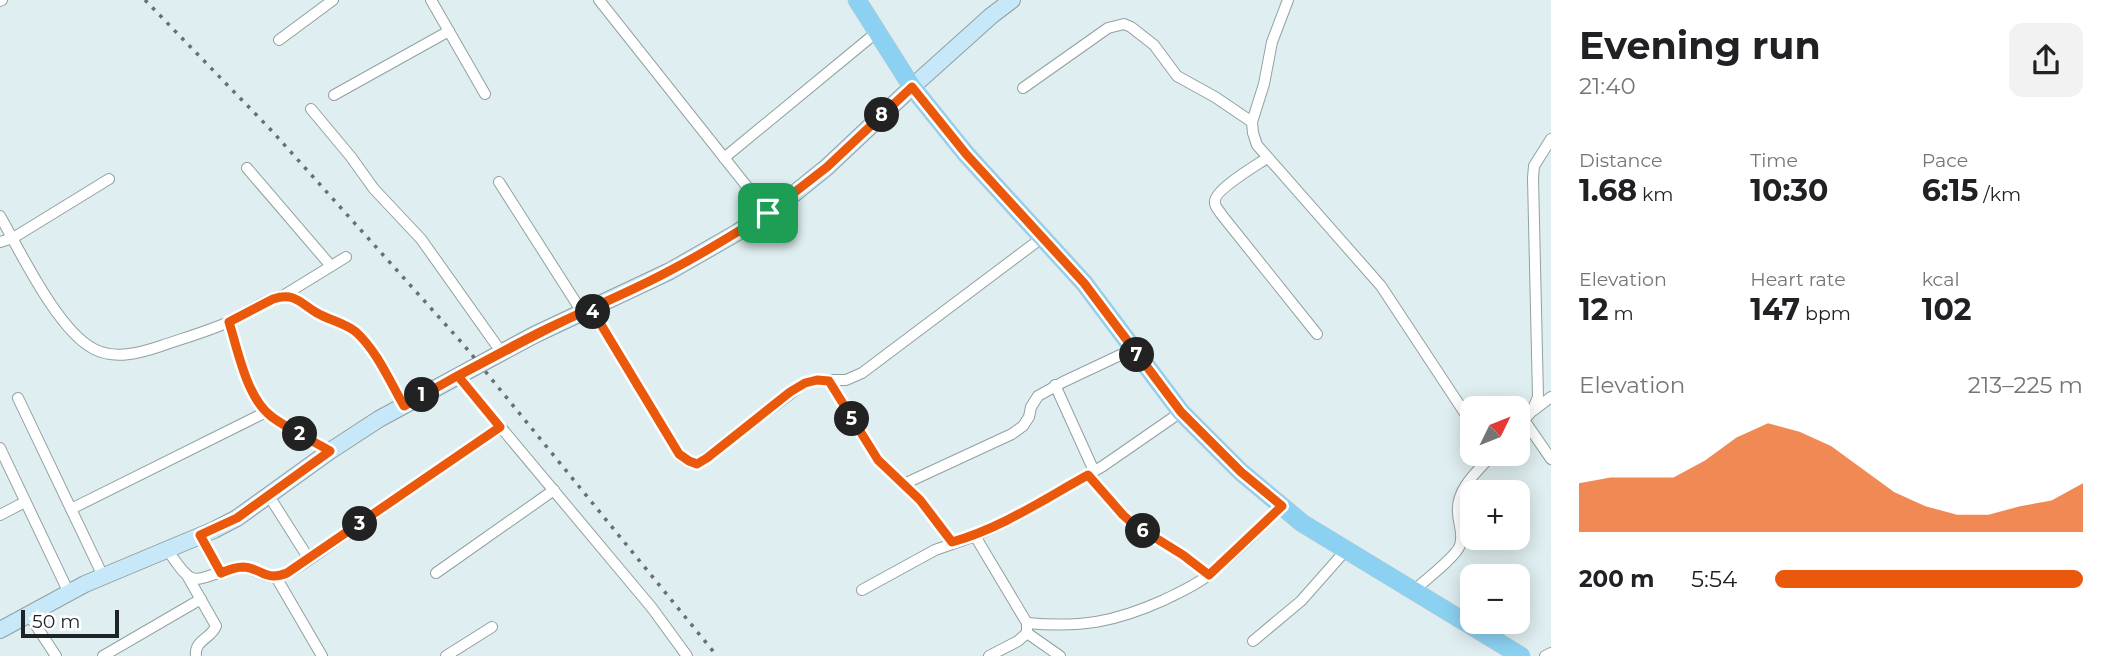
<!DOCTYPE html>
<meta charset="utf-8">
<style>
:root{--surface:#fff;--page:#f2f2f2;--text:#202124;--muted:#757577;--accent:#ea580c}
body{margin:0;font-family:Montserrat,sans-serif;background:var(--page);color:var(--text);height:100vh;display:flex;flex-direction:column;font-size:26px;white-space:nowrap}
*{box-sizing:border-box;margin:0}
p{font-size:23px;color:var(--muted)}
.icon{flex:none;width:38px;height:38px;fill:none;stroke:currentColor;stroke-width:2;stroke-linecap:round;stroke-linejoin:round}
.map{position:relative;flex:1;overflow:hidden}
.details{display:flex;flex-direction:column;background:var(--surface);width:560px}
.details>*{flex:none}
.needle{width:46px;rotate:47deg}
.controls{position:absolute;left:1460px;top:396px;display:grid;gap:14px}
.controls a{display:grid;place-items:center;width:70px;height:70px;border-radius:14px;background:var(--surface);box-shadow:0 4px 18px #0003;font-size:35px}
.scale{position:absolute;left:21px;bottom:18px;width:98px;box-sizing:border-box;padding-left:7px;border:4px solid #1e2425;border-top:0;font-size:19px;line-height:24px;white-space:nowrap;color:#1e2425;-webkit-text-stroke:5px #fff;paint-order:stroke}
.pin{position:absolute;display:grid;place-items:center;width:60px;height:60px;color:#fff;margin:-30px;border-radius:14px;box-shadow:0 4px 10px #0006}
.km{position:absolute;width:35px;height:35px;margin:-18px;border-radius:50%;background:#222;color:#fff;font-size:19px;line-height:35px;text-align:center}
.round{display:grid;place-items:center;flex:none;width:74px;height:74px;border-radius:14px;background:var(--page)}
.head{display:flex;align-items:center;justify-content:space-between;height:119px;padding:0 28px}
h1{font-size:38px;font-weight:700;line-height:52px}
.stats{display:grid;grid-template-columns:repeat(3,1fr);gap:10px;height:119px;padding:7px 28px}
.stats div{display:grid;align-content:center}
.stats b{font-size:30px;font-weight:700}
.stats small{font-size:19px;font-weight:400}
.stats p{font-size:19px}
.chart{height:196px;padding:14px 28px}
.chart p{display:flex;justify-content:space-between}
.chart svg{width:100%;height:126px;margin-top:7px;fill:var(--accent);opacity:.7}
ul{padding:0 28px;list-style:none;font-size:23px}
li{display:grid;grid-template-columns:112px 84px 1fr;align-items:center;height:52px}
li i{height:18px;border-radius:9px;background:var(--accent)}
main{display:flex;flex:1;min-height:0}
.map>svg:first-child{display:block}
</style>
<main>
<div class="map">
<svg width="1551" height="656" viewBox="0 0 1551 656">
<rect width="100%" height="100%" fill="#dfeef0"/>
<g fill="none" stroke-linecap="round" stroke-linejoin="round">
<!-- street casing -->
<g stroke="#92a0a2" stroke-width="12">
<g id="street">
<path d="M431 0 485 94"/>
<path d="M599 0 768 213"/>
<path d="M1288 0 1272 42 1264 84 1252 122 1253 133 1257 145 1381 286 1472 424"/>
<path d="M0 1 2 0"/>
<path d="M279 40 333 0"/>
<path d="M1023 88 1108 28 1124 24 1131 27 1154 45 1177 76 1215 97 1252 122"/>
<path d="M334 95 449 31"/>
<path d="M311 109 351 157 374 189 421 239 502 353"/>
<path d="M724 158 877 32"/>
<path d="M1267 158C1257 165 1212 191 1215 203 1215 207 1219 210 1221 214L1317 334"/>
<path d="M247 168 331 266"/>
<path d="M499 182 582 312"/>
<path d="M0 216C20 251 58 331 94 349 115 360 140 353 161 346 184 338 209 331 231 321 247 313 265 298 284 296 297 295 305 306 316 312 328 320 343 322 354 331 373 345 392 384 404 406"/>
<path d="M0 242 13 238 109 179"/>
<path d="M281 297 346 257"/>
<path d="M591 308 679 455 689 462 697 464 805 383 817 380H846L862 373 1043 237"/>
<path d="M229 322C239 352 245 394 269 415 284 428 312 441 330 451"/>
<path d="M458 376 652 608 687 656"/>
<path d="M829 381 878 460 920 500 952 542"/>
<path d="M1055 385 1094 471"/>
<path d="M18 398 103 576"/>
<path d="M1534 410 1551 397"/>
<path d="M1524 420 1551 459"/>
<path d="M1517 428 1532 411 1538 397 1533 178 1534 166 1551 139"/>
<path d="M0 448 69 593"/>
<path d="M1089 475 1123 515 1133 524 1183 555 1209 575"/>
<path d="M904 484 1012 434 1023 426 1029 417 1031 407 1038 396 1063 382 1133 349"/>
<path d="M269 496 309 559"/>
<path d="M71 509 266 412"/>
<path d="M0 515 25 502"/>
<path d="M200 535 221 573"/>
<path d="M975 536 1027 623V633L1018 641 989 656"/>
<path d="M167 549C196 593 192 578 236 568 251 564 263 579 277 577 292 574 327 547 341 537 394 501 447 464 501 427"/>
<path d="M436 573 554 490"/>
<path d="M188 577 216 626C211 639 194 640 196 656"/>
<path d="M276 577 322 656"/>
<path d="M862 590 935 550 975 536 1019 515 1103 466 1181 412"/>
<path d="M1413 591C1423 582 1457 556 1460 545 1464 534 1458 523 1458 512 1456 488 1479 470 1494 453"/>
<path d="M29 615 56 656"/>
<path d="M1027 623C1081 628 1115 622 1164 600 1180 592 1197 585 1211 573 1236 553 1259 529 1282 506"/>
<path d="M1027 633 1060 656"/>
<path d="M1253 641 1301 601 1346 550"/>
<path d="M103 656 201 599"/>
<path d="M446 656 492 627"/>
<path d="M1545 656 1551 653"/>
</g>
</g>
<!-- secondary casing -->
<g stroke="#92a0a2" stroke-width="18">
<path id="secondary" d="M0 630 85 584 214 530 237 518 330 451 379 419 534 335 670 271 738 232 795 193 827 167 912 87 991 16 1012 0"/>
</g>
<!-- primary casing -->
<g stroke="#c9cacb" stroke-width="19">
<path id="primary" d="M857 0 912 87 966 154 1084 283 1181 412 1241 472 1302 523 1521 656"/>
</g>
<!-- street -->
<use href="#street" stroke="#fff" stroke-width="10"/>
<!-- secondary -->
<use href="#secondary" stroke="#c6e8f8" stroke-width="16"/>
<!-- primary -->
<use href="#primary" stroke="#8cd1f1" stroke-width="18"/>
<!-- rail -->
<path stroke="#666f71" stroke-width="3.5" stroke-dasharray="3.5 7" stroke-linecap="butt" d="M145 0 272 131 463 344 717 656"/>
</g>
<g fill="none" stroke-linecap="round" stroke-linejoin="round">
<!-- route casing -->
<g stroke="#fff" stroke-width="14">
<path id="route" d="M768 213C736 233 704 253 671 270 627 294 580 312 536 334 491 357 447 381 404 406 390 382 377 351 356 332 345 323 329 320 317 313 300 303 295 292 273 299L229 322C238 351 247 399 272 417 290 430 311 440 330 451L237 518 200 535 221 573C228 570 236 567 243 567 262 568 265 582 287 573L500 427 458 376C502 353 545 329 591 308L679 454 689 461 697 464 707 458 790 392 805 383 817 380 829 381 878 460 920 500 952 542C1002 528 1044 499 1088 475L1123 515 1133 524 1183 555 1209 575 1282 506 1241 472 1181 412 1084 283 966 154 912 87 827 167 768 213"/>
</g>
<!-- route -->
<use href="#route" stroke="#ea580c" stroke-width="9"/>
</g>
</svg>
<div class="controls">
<a><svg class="needle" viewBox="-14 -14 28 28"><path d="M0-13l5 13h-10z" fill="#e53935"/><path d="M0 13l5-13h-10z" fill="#757577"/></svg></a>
<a>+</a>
<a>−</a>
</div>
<div class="scale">50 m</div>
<div class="pin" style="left:768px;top:213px;background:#1e9e55"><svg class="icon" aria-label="arrive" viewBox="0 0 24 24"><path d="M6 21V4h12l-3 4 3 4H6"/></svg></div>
<b class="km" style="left:422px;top:395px">1</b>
<b class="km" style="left:300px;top:434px">2</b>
<b class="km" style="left:360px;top:524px">3</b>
<b class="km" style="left:593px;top:312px">4</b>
<b class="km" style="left:852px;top:419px">5</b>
<b class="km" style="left:1143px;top:531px">6</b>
<b class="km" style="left:1137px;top:355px">7</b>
<b class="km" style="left:882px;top:115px">8</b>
</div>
<section class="details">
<div class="head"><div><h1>Evening run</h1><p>21:40</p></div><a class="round"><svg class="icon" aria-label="share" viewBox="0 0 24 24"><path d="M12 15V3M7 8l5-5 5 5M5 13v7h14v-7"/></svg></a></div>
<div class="stats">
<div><p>Distance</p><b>1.68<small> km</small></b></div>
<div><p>Time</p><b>10:30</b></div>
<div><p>Pace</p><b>6:15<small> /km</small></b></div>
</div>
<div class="stats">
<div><p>Elevation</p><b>12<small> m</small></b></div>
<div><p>Heart rate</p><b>147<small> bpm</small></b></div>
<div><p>kcal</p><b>102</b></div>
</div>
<div class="chart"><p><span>Elevation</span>213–225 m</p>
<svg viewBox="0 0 160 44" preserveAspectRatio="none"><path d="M0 44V27L10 25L20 25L30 25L40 19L50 11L60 6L70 9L80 14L90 22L100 30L110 35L120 38L130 38L140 35L150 33L160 27V44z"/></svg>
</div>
<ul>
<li><b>200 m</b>5:54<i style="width:100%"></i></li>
</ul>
</section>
</main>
